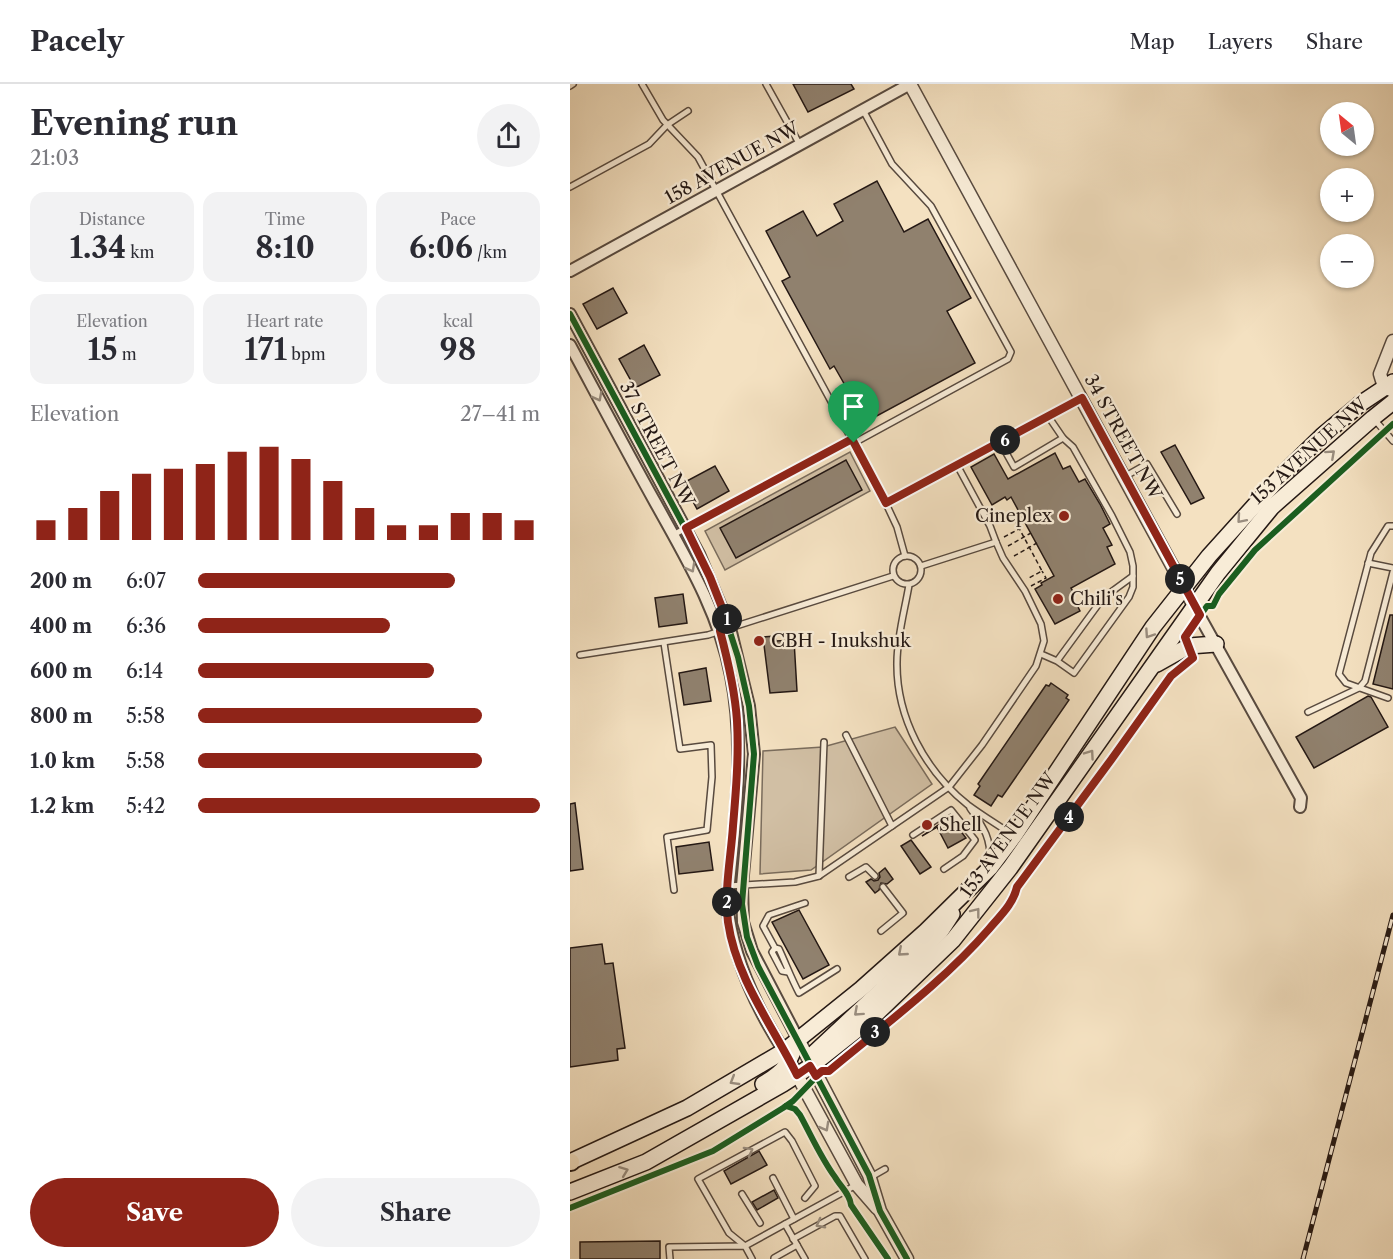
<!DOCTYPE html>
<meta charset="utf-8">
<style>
:root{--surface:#fff;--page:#f2f2f3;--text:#2b2b33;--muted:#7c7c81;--line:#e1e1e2;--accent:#8f2418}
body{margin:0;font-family:"Libre Caslon Text",serif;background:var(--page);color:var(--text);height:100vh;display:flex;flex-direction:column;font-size:22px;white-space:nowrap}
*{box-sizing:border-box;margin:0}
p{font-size:20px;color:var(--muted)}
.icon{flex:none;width:33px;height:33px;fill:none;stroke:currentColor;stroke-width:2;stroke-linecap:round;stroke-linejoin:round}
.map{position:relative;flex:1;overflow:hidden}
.panel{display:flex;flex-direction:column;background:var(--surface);width:570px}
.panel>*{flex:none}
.needle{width:39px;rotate:331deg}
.tools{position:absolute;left:750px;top:18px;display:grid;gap:12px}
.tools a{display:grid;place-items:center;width:54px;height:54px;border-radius:50%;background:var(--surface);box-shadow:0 2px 4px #0004;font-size:30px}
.pin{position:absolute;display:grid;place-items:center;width:51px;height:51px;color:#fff;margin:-62px -26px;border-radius:50% 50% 50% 0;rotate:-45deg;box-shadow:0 0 6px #0007}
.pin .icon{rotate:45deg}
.km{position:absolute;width:30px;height:30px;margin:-15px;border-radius:50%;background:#222;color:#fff;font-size:16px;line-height:30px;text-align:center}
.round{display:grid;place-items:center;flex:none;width:63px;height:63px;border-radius:32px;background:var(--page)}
.head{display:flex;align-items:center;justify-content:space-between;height:102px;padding:0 30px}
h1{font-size:33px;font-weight:700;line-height:45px}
.figures{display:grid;grid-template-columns:repeat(3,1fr);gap:9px;height:102px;padding:6px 30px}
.figures div{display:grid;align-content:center;border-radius:15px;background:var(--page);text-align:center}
.figures b{font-size:30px;font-weight:700}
.figures small{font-size:16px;font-weight:400}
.figures p{font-size:16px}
.chart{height:168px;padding:12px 30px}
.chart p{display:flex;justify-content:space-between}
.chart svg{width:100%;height:108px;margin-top:6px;stroke:var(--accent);stroke-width:6}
.cta{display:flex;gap:12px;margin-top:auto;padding:12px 30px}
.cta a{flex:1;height:69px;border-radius:36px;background:var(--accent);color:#fff;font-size:24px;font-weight:700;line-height:69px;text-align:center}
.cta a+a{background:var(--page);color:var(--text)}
ul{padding:0 30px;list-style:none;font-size:20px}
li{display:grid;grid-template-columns:96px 72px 1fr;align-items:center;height:45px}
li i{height:15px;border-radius:8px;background:var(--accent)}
header{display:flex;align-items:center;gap:36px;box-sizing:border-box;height:84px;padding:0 30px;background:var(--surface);border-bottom:2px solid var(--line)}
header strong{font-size:28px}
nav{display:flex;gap:33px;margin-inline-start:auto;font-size:21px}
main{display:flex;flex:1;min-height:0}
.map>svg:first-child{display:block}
</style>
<header>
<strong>Pacely</strong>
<nav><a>Map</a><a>Layers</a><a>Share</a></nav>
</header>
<main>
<section class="panel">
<div class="head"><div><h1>Evening run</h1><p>21:03</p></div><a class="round"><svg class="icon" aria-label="share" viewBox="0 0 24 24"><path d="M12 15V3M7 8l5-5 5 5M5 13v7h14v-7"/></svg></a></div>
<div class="figures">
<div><p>Distance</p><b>1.34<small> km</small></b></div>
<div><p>Time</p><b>8:10</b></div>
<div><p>Pace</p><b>6:06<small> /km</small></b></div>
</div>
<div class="figures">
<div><p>Elevation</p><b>15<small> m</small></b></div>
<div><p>Heart rate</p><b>171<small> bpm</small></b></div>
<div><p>kcal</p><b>98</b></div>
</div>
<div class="chart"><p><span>Elevation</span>27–41 m</p>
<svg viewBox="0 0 160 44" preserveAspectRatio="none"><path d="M5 44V36M15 44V31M25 44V24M35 44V17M45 44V15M55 44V13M65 44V8M75 44V6M85 44V11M95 44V20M105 44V31M115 44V38M125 44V38M135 44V33M145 44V33M155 44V36"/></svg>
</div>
<ul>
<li><b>200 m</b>6:07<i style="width:75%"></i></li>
<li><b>400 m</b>6:36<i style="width:56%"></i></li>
<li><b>600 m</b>6:14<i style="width:69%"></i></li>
<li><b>800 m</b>5:58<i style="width:83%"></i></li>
<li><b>1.0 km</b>5:58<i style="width:83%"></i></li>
<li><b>1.2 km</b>5:42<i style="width:100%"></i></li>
</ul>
<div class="cta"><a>Save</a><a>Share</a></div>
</section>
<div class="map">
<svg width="823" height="1175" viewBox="0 0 823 1175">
<rect width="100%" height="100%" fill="#f4e1c1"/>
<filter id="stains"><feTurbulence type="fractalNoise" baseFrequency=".00333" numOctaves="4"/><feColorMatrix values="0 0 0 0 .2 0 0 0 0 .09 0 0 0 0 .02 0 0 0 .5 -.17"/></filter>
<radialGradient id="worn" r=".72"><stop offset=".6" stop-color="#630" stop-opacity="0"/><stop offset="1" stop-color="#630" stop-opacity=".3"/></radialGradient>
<!-- green -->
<g fill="#d1bfa4" stroke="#7a6c5c" stroke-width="1.5">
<path d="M280 368 300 407 155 486 135 447Z"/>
<path d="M325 643 362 700 241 786 190 790 193 667 253 663Z"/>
</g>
<!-- building -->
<g fill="#90816e" stroke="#241814" stroke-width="1.5">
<path d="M223 0H281L284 5 238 28Z"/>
<path d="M307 97 334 148 358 135 401 214 377 227 405 279 303 334 301 330 282 340 269 316 280 310 264 282 260 285 212 197 220 193 196 147 233 127 247 152 273 137 264 120Z"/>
<path d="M43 204 57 229 27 245 13 220Z"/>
<path d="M74 261 90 291 65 304 49 275Z"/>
<path d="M605 361 634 414 621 420 591 368Z"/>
<path d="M485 369 493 385 500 382 509 398 515 395 530 420 540 440 533 444 542 461 537 463 545 480 501 504 505 511 503 513 510 527 485 540 465 505 472 501 471 499 484 492 441 413 437 416 435 413 422 421 401 383 424 370 438 395Z"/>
<path d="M276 376 292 406 166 474 150 444Z"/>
<path d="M145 382 159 407 127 425 113 399Z"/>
<path d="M113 510 117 539 89 543 85 514Z"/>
<path d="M820 531H823V605L803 600Z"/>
<path d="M205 552 206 557 224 556 227 607 200 609 193 553Z"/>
<path d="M136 584 141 617 114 621 109 589Z"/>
<path d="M481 599 498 611 496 614 499 616 432 713 428 711 421 722 404 711 410 702 408 700 476 601 479 602Z"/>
<path d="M798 612 801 613 818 643 744 684 726 653Z"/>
<path d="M5 719 13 785 0 787V720Z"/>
<path d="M380 733 396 754 378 764 367 743 352 752Z"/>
<path d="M341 756 361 783 350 790 331 762Z"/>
<path d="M139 758 143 786 109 790 106 763Z"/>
<path d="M315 784 323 795 317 800 311 799 309 806 305 809 296 798 301 795 304 797 308 796 310 793 309 789Z"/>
<path d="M229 826 259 881 233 895 202 838Z"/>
<path d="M32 860 35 880 43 879 55 964 47 965 48 976 0 983V864Z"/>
<path d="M189 1067 197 1081 161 1100 154 1087Z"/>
<path d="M204 1106 208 1114 187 1126 182 1118Z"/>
<path d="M90 1157V1175H10V1158Z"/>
</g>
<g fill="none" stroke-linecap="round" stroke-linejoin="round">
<!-- service casing -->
<g stroke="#584a3f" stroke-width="8">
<g id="service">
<path d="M72 0 93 36 128 73 312 411 327 443 335 472"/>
<path d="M196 0 230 61"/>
<path d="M0 2 3 0"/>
<path d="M0 103 79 60 97 41 118 27"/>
<path d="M804 335 823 357"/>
<path d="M493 354 503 363 542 432 560 468 563 482V492"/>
<path d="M430 358 444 383 493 354 478 332"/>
<path d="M284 359 438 275 441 268 361 122 322 80 293 26"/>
<path d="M387 381 420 442 426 458"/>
<path d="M554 393 577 380 607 430"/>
<path d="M316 419 510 315"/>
<path d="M103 451 282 355"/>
<circle cx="337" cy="486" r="14"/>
<path d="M798 479 823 484"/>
<path d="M339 501C335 525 327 553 327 578 326 633 355 687 398 721 413 732 428 741 444 752"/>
<path d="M94 559 110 665 141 661 142 693 137 746 97 753 104 806"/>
<path d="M471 570 487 577 504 589 559 513 563 503V492L533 514 487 577"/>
<path d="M10 571 138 551 323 492"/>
<path d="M818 614 776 599 769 590 801 469 818 442H823"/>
<path d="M738 628 789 604 795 597 823 488"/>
<path d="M276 651 322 742"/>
<path d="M400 724C413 743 421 753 420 777"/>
<path d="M343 751 381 726 405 756 393 772 374 785"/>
<path d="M249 792 254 658"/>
<path d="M279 793 296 783 305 792"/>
<path d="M158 802 225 798 249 792 379 703 412 661 466 582 474 557 471 540 455 507 433 474 426 458 351 482"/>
<path d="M235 819 199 831 193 842 205 864 209 865C216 880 221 894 229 909L267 885"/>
<path d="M311 847 333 829 313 803"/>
<path d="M205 864 202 868 212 887 218 888"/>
<path d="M301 1093 315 1085"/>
<path d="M203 1094 224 1135"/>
<path d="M172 1110 190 1139"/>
<path d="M235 1114 245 1102 222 1057 215 1048 128 1095 159 1149 175 1162 288 1100"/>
<path d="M215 1140 235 1175"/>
<path d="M223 1155 265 1132H270L295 1175"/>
<path d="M100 1175 99 1163 175 1162 182 1175"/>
<path d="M204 1175V1174L227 1161"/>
</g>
</g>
<!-- minor casing -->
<g stroke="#584a3f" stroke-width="14">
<g id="minor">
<path d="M0 187 340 0"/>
<path d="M0 230 129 470 160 544 179 622 184 670 172 802 173 838 182 867 228 955"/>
<path d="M0 261C28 313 56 366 85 418 116 474 149 528 161 592 176 666 164 745 157 819 162 872 185 922 214 967"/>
<path d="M624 522 731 714 730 723"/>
</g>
</g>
<!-- tertiary casing -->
<g stroke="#584a3f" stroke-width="15">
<g id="tertiary">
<path d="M340 0 624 522"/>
<path d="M823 257 810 290 814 303 823 307"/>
<path d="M228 955 299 1091 310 1127 337 1175"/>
<path d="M215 969 287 1101 307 1124"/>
</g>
</g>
<!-- secondary casing -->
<g stroke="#241814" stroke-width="18">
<g id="secondary">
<path d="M587 580 619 562 646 560"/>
<path d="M243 970 335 884 371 847 382 830"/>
<path d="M193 1000C216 986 219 980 228 955"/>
<path d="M0 1078 117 1024 214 967 291 905 356 847 420 784 444 752 583 543 639 472 713 390 752 352 790 320 823 298"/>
<path d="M0 1108 76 1078 213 1000 241 982 303 933 383 856 440 784 648 489 702 423 803 334 823 318"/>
</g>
</g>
<!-- primary casing -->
<g stroke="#241814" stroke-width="20">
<path id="primary" d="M0 1078H1"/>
</g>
<!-- path -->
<g stroke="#241814" stroke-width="1.5" stroke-dasharray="4.5 3" stroke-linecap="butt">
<path d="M427 439 442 431 472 487 457 495"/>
<path d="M434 453 449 445"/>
<path d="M438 462 461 449"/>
<path d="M444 472 467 459"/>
<path d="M461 502 476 494 472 487"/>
</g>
<!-- service -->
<use href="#service" stroke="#f8ecd7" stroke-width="5"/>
<!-- minor -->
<use href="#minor" stroke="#f8ecd7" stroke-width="10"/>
<!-- tertiary -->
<use href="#tertiary" stroke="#f8ecd7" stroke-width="12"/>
<!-- secondary -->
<use href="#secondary" stroke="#f8ecd7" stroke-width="15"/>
<!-- primary -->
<use href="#primary" stroke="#f4e1c1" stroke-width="16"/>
<!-- rail casing -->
<g stroke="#241814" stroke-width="5">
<path id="rail" d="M733 1175 823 831"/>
</g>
<!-- rail -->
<use href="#rail" stroke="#f8ecd7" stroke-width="3" stroke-dasharray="9" stroke-linecap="butt"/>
<!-- cycleway casing -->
<g stroke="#f8ecd7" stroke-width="10">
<g id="cycleway">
<path d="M0 230 129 470 151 520 168 573 179 622 184 670 172 820 177 853 188 882 299 1091 310 1127 337 1175"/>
<path d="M216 1022 225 1025 230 1031C241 1051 251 1074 265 1093 270 1102 280 1110 281 1121L318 1175"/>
<path d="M0 1124 143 1067 213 1024 223 1017 252 987H259C314 941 372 899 419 845 430 831 443 820 447 803L601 592 623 574 615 553 637 522H643L649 510 685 466 823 340"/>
</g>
</g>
<!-- cycleway -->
<use href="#cycleway" stroke="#1b5e20" stroke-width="6"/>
</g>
<!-- one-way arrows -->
<defs><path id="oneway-chevron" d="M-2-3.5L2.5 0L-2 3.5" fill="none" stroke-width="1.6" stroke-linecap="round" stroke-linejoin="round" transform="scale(1.5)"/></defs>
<g stroke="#998d7f">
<use href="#oneway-chevron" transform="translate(28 313) rotate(62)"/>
<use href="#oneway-chevron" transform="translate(761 370) rotate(-42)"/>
<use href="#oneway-chevron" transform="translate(671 435) rotate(131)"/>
<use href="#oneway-chevron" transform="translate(121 484) rotate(61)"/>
<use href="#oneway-chevron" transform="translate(579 550) rotate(124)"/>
<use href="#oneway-chevron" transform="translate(520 670) rotate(-55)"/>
<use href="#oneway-chevron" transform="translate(406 828) rotate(-52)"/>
<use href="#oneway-chevron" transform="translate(332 868) rotate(139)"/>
<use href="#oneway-chevron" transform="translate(288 928) rotate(138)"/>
<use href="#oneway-chevron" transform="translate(164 997) rotate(149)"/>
<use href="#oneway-chevron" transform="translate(255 1043) rotate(61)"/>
<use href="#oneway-chevron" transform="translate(179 1067) rotate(-29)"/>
<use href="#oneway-chevron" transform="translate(54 1087) rotate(-21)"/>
<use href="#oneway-chevron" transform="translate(250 1140) rotate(152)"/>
</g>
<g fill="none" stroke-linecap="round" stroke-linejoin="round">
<!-- route casing -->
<g stroke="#fff" stroke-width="12">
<path id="route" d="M512 314 630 531 615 553 623 574 601 592 541 676 447 803C443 820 431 831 419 845 372 899 314 941 259 987H252L246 992 240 982 227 991C202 941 166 894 158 838 154 806 161 773 163 742 166 707 169 672 167 637 165 606 158 577 150 547L160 544 140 493 116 444 282 355 316 419Z"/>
</g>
<!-- route -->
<use href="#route" stroke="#8f2418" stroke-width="8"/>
</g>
<!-- markers -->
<g fill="#8f2418" stroke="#f8ecd7" stroke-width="2">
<circle cx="494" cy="432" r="6"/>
<circle cx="488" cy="515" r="6"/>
<circle cx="189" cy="557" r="6"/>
<circle cx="357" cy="741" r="6"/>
</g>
<g text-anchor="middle" stroke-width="4.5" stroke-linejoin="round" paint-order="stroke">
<!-- street labels -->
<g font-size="18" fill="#241814" stroke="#f8ecd7">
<text transform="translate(162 79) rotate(-29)" y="6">158 AVENUE NW</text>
<text transform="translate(553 353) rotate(61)" y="6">34 STREET NW</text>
<text transform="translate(87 360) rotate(62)" y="6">37 STREET NW</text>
<text transform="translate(739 367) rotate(-42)" y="6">153 AVENUE NW</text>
<text transform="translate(438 751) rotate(-54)" y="6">153 AVENUE NW</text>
</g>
<!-- poi labels -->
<g font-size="18" fill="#241814" stroke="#f8ecd7" text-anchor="start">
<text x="482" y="438" text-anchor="end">Cineplex</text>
<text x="500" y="521">Chili's</text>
<text x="201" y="563">CBH - Inukshuk</text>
<text x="369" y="747">Shell</text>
</g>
</g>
<rect width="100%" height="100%" filter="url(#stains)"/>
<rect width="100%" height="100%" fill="url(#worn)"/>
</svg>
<div class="tools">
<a><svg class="needle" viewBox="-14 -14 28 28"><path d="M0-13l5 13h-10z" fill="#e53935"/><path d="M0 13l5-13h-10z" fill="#7c7c81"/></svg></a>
<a>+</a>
<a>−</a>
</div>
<div class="pin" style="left:284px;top:359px;background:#1e9e55"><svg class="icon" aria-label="arrive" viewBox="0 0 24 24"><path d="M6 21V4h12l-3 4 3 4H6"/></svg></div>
<b class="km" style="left:157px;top:535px">1</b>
<b class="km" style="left:157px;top:818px">2</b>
<b class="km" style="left:305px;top:948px">3</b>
<b class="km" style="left:499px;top:733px">4</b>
<b class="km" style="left:610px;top:495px">5</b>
<b class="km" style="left:435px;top:356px">6</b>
</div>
</main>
